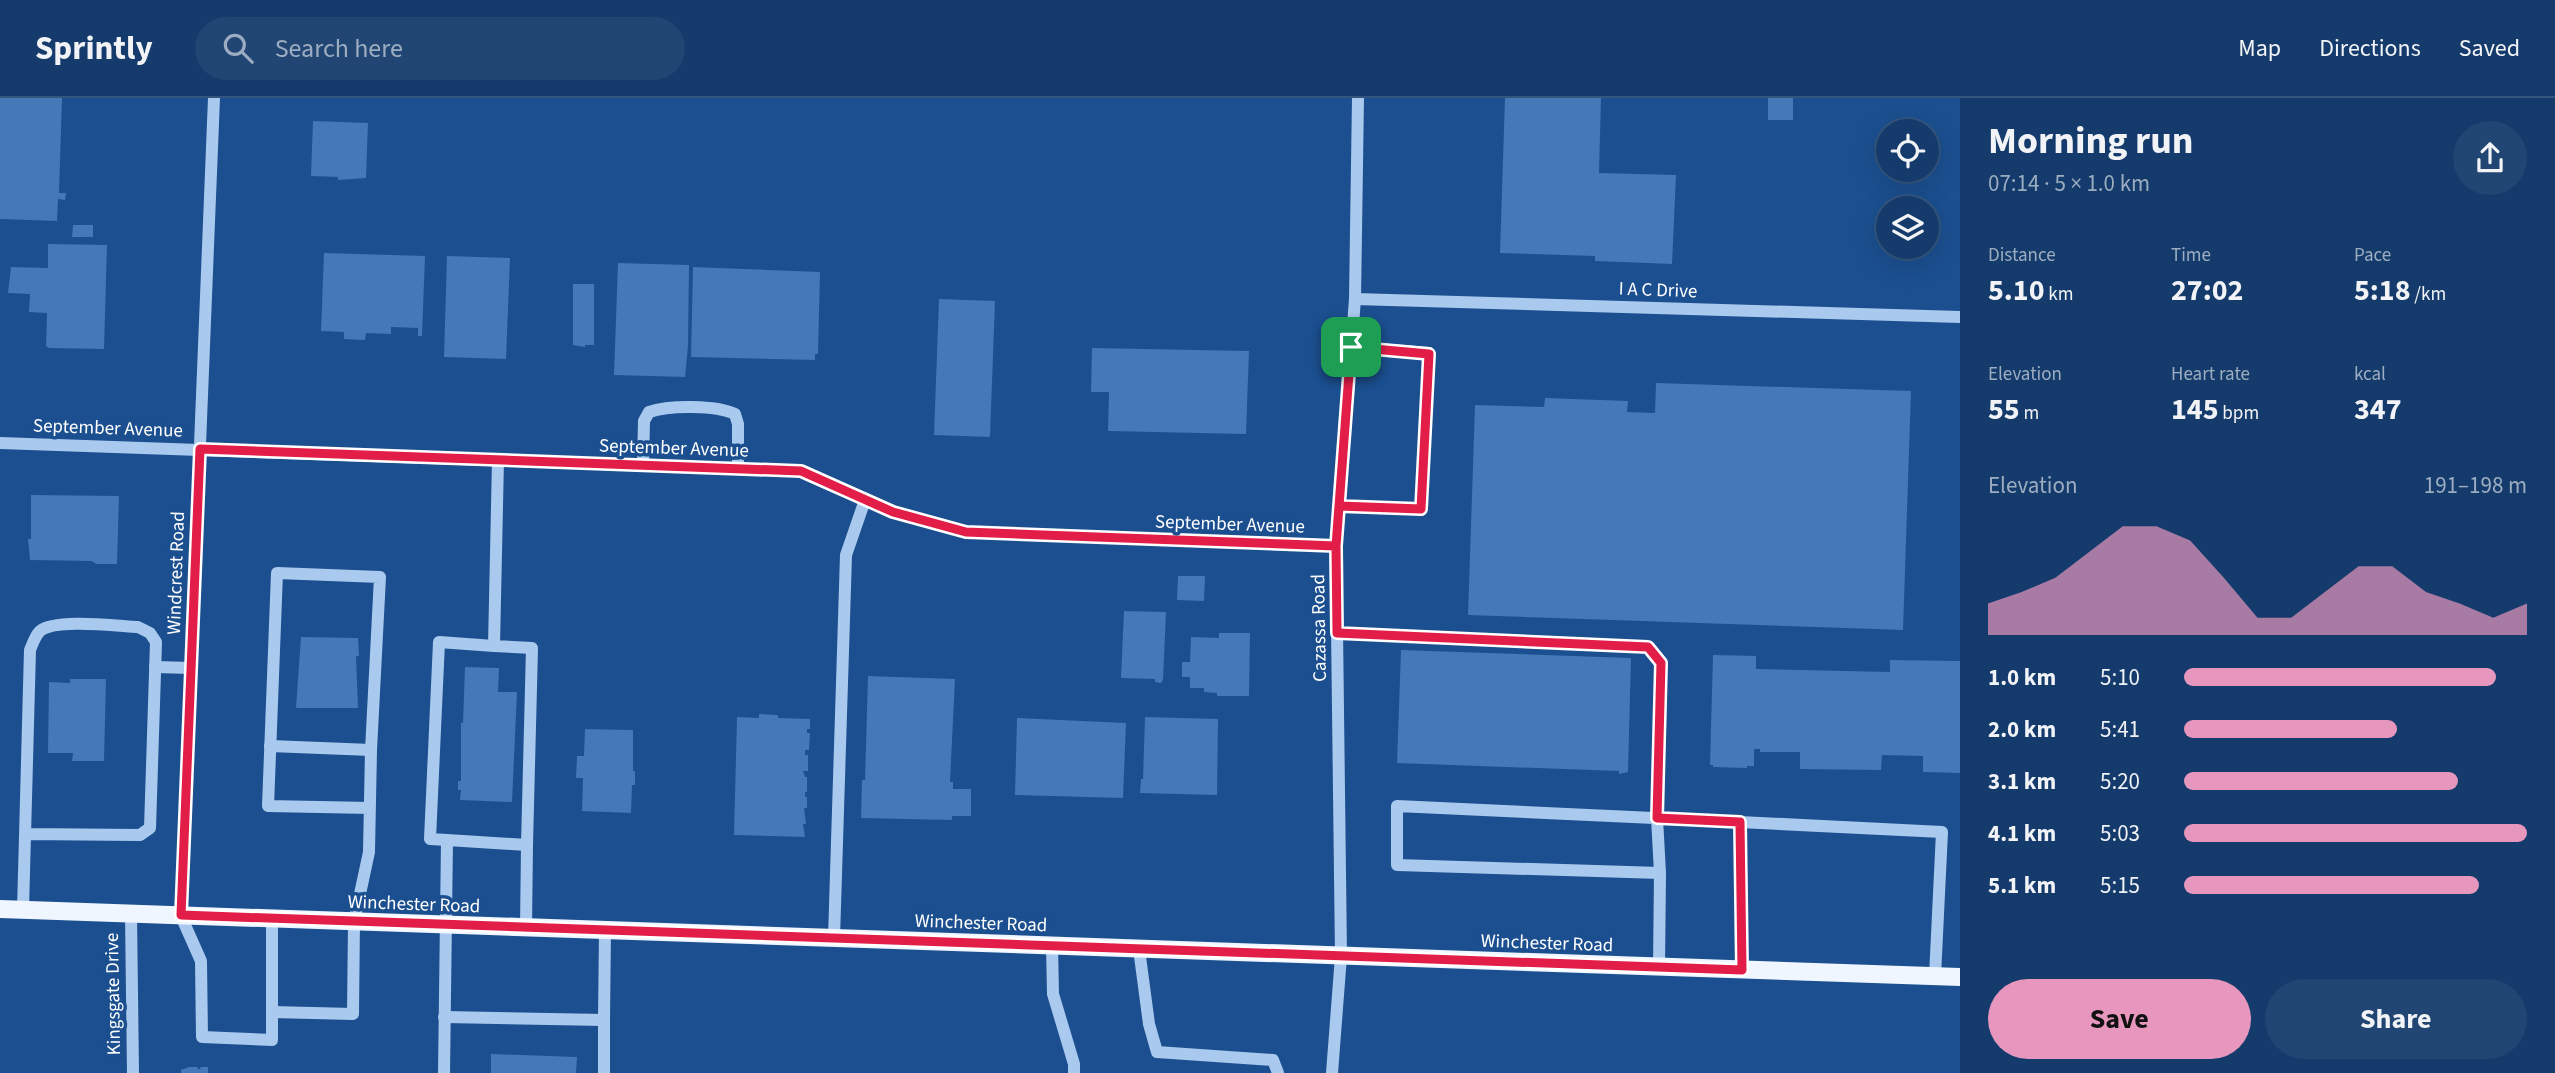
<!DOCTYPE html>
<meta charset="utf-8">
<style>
:root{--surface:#143b6b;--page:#214673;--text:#f1f3f6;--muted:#9dadc1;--line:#33557e;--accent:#e797bd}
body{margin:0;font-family:"Source Sans 3",sans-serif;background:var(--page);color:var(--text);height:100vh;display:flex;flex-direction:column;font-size:26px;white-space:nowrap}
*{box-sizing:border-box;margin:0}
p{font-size:23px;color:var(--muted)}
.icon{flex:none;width:38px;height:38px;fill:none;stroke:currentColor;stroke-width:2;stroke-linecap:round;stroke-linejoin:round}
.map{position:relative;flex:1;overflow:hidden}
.side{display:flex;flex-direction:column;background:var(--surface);width:595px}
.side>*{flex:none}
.fabs{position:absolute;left:1876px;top:21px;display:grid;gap:14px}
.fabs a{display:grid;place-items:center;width:63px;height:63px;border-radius:50%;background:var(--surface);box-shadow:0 7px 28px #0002,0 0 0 2px var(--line);font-size:35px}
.pin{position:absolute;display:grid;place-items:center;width:60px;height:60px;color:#fff;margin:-30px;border-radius:14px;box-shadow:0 4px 10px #0006}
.round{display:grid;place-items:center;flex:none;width:74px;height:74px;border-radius:37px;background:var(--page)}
.headline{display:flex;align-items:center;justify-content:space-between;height:119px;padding:0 28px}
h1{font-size:38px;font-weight:700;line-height:52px}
.metrics{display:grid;grid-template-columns:repeat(3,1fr);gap:10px;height:119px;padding:7px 28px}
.metrics div{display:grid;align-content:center}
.metrics b{font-size:30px;font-weight:700}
.metrics small{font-size:19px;font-weight:400}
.metrics p{font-size:19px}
.chart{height:196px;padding:14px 28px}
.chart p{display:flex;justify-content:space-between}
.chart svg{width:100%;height:126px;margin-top:7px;fill:var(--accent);opacity:.7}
.cta{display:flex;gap:14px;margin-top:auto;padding:14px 28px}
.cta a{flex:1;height:80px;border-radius:42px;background:var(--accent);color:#111;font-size:28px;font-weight:700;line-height:80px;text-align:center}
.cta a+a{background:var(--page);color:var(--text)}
ul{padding:0 28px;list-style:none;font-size:23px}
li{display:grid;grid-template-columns:112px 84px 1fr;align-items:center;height:52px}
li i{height:18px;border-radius:9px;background:var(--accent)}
header{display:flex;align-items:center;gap:42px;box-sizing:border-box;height:98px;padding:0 35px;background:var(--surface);border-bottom:2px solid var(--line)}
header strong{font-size:33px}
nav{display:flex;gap:38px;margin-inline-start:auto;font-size:24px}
.search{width:490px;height:63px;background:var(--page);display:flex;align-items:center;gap:18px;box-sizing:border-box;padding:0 24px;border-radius:38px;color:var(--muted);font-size:26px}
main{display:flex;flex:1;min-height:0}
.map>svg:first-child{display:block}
</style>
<header>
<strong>Sprintly</strong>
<div class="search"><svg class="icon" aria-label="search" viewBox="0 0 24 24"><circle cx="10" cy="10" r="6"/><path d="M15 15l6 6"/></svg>Search here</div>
<nav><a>Map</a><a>Directions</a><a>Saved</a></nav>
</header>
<main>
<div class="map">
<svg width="1960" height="975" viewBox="0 0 1960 975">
<rect width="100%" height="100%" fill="#1b4f8f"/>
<!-- building -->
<g fill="#4478b7">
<path d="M0 0H62L59 95H66L65 102 58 101 57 123 0 121Z"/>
<path d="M1505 0H1601L1599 75 1676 77 1672 166 1595 163V158L1500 155Z"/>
<rect x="1768" y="0" width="25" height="22"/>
<path d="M313 23 368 25 366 80 338 82V79L311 78Z"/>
<path d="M73 127H93V139H72Z"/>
<path d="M48 146 107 147 104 251 49 250 46 248 47 215 29 214 30 196 8 195 11 169 48 170Z"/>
<path d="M324 155 425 158 422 238H418V230L391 229V236L366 235 365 242 344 241V234L321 233Z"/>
<path d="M447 158 510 160 506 261 444 259Z"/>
<path d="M618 165 689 167 688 248 685 279 614 277Z"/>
<path d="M693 169 820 174 818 256H815V262L691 259Z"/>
<path d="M573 186H594V247H585V249L573 247Z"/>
<path d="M939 201 995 203 990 339 934 337Z"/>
<path d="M1092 250 1249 253 1246 336 1108 333 1109 294H1091Z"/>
<path d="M1656 285 1911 293 1903 532 1468 517 1475 307 1544 309 1545 300 1628 303 1627 314 1655 315Z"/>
<path d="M31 397 119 398 117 466H96L92 463 30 462 28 441H31Z"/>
<path d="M1178 478H1205L1204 503 1177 502Z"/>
<path d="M1124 513 1166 514 1163 582 1161 585 1155 584V581L1121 580Z"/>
<path d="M1219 535H1250L1249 598H1217V595L1204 594V590H1190V579H1182V564H1190L1191 539 1219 540Z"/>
<path d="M301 539 358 540 359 558H356L358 610H296Z"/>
<path d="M1401 552 1631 560 1628 674 1619 676V673L1397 665Z"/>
<path d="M1713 557 1756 558V571L1890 574V562L1960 563V675L1923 674V658L1882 657 1881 672 1800 671V654H1760V651H1754V668H1747V670L1713 669V667H1710Z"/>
<path d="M465 569 499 570 498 594H517L512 704 460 702 461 692H458V683H461V625H463Z"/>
<path d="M868 578 955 581 950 684H953V691H971V718H952V722L861 720 862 682H865Z"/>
<path d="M70 581H106L104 663H72L73 655H48L49 584 70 585Z"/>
<path d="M759 616 778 617V620L810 621V631H807V635H810L809 652H805V657H808V673H803L805 679H807V694H805V699H807V710H804L806 726H803L805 739 734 737 737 619 759 620Z"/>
<path d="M1145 619 1218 621 1217 697 1140 695 1141 681H1143Z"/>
<path d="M1017 620 1126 625 1123 700 1015 697Z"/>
<path d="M585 631 633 632V673H635V687H632L631 715 582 713 583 680H576L577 658H584Z"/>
<path d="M491 956 577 959 576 975H491Z"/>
<path d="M189 969H197L199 972 201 969H208V975H181V972Z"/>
</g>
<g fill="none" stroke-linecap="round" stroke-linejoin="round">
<!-- minor -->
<g stroke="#a9c9ee" stroke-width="12">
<path d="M214 0 181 818 201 863 202 939 272 942V821"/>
<path d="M1355 201 1960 219"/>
<path d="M0 345 801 373 893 414 966 434 1336 448"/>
<path d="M643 367 644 323 649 314C669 307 716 307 735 316L738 326V370"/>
<path d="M1339 408 1421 411 1429 255 1351 249"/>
<path d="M1337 535 1648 549 1661 565 1657 720 1660 775 1659 869"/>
<path d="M155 569 191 570"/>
<path d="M270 648 371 652"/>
<path d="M1740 724 1942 734 1935 878"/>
<path d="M447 742 430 741 439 544 494 548"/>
<path d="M1660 775 1397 767V708L1740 724 1742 872"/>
<path d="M23 812 30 552C33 545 35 538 40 533 55 520 117 528 138 529L150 535 156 544 150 730 140 737 25 736"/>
<path d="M131 816 133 975"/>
<path d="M526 829 527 747"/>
<path d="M834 840 846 457 865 402"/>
<path d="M1052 848 1053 896 1074 966V975"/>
<path d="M1139 851 1149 926 1157 954 1273 962 1278 975"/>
<path d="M272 914 353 916 354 824 369 754 371 652 380 479 277 475 268 708 370 710"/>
<path d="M444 919 604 922 605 832"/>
<path d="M444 975 447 742 527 747 532 550 494 548 498 362"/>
<path d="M604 975V922"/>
<path d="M1332 975 1341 858 1336 448 1355 201 1358 0"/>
</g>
<!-- major -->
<path stroke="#f0f6ff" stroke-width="18" d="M0 811 1960 879"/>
</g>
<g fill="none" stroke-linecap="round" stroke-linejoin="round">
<!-- route casing -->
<g stroke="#fff" stroke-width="14">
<path id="route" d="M1351 249 1336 448 966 434 893 414 801 373 200 351 181 817 1742 872 1740 724 1657 720 1661 565 1648 549 1337 535 1336 448 1339 408 1421 411 1429 256 1351 249"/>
</g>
<!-- route -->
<use href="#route" stroke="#e11d48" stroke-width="9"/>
</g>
<g text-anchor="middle" stroke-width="7" stroke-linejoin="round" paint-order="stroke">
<!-- street labels -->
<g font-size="19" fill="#fff" stroke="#1b4f8f">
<text transform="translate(1658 191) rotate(2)" y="7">I A C Drive</text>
<text transform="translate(108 329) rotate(2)" y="7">September Avenue</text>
<text transform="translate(674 349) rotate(2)" y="7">September Avenue</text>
<text transform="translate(1230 425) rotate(2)" y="7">September Avenue</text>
<text transform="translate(175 475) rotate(-88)" y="7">Windcrest Road</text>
<text transform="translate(1318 530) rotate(-91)" y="7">Cazassa Road</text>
<text transform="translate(414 805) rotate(2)" y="7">Winchester Road</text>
<text transform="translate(981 824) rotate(2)" y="7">Winchester Road</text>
<text transform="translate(1547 844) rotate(2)" y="7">Winchester Road</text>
<text transform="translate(112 896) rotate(-91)" y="7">Kingsgate Drive</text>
</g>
</g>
</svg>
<div class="fabs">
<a><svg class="icon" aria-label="locate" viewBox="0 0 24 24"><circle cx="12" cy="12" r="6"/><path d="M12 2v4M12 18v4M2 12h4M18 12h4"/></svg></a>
<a><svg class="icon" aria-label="layers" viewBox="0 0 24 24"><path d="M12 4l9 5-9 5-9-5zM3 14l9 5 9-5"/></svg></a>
</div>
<div class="pin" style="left:1351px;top:249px;background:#1e9e55"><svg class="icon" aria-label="arrive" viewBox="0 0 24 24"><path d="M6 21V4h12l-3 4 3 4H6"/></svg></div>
</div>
<section class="side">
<div class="headline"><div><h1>Morning run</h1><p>07:14 · 5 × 1.0 km</p></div><a class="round"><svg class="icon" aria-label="share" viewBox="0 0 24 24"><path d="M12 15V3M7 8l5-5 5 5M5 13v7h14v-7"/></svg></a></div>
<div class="metrics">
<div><p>Distance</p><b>5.10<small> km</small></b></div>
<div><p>Time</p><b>27:02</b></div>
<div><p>Pace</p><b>5:18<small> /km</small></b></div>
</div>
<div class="metrics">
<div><p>Elevation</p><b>55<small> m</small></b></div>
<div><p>Heart rate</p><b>145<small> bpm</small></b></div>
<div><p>kcal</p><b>347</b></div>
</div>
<div class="chart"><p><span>Elevation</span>191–198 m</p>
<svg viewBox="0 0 160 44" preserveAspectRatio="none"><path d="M0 44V33L10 29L20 24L30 15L40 6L50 6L60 11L70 24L80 38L90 38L100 29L110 20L120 20L130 29L140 33L150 38L160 33V44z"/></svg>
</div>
<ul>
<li><b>1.0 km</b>5:10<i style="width:91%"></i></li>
<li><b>2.0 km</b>5:41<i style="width:62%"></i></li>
<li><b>3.1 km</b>5:20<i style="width:80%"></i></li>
<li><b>4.1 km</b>5:03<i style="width:100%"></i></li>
<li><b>5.1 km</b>5:15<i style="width:86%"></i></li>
</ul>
<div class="cta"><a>Save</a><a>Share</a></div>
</section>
</main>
